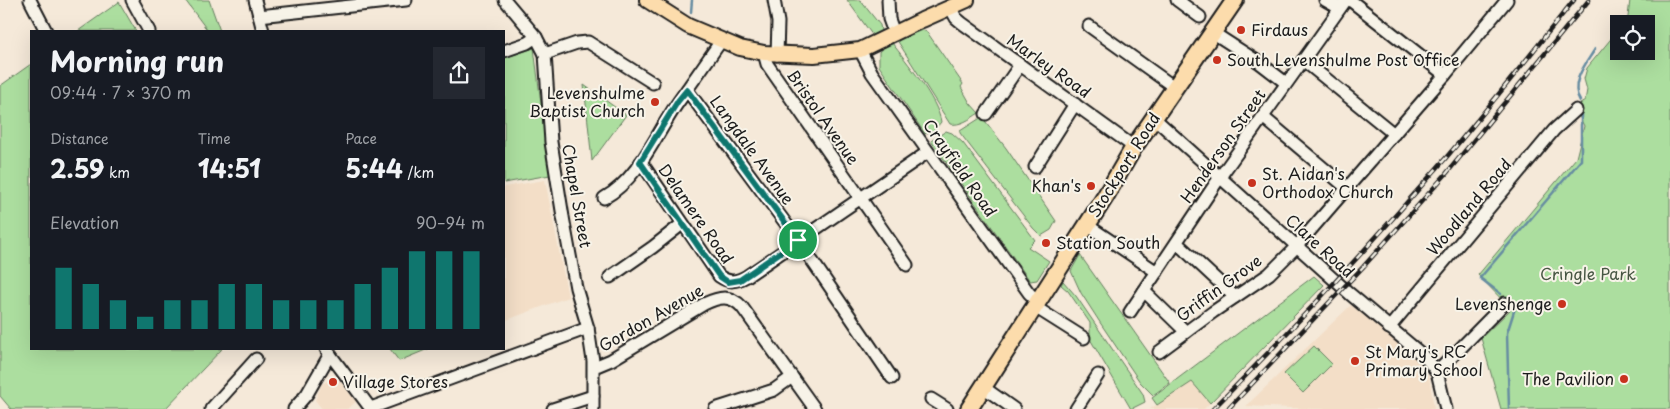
<!DOCTYPE html>
<meta charset="utf-8">
<style>
:root{--surface:#171b24;--page:#242831;--text:#f1f3f6;--muted:#9ea1a6;--accent:#0f766e}
body{margin:0;font-family:"Playpen Sans",sans-serif;background:var(--page);color:var(--text);height:100vh;display:flex;flex-direction:column;font-size:19px;white-space:nowrap}
*{box-sizing:border-box;margin:0}
p{font-size:16px;color:var(--muted)}
.icon{flex:none;width:28px;height:28px;fill:none;stroke:currentColor;stroke-width:2;stroke-linecap:round;stroke-linejoin:round}
.map{position:relative;flex:1;overflow:hidden}
.side{position:absolute;left:30px;top:30px;width:475px;height:320px;display:flex;flex-direction:column;background:var(--surface);border-radius:0px;box-shadow:0 5px 20px #0002}
.side>*{flex:none}
.buttons{position:absolute;left:1610px;top:15px;display:grid;gap:10px}
.buttons a{display:grid;place-items:center;width:45px;height:45px;border-radius:0px;background:var(--surface);box-shadow:0 5px 20px #0002;font-size:25px}
.pin{position:absolute;display:grid;place-items:center;width:42px;height:42px;color:#fff;margin:-21px;border:2px solid #fff;border-radius:50%;box-shadow:0 1px 5px #0007}
.round{display:grid;place-items:center;flex:none;width:52px;height:52px;border-radius:0px;background:var(--page)}
.overview{display:flex;align-items:center;justify-content:space-between;height:85px;padding:0 20px}
h1{font-size:28px;font-weight:700;line-height:38px}
.metrics{display:grid;grid-template-columns:repeat(3,1fr);gap:8px;height:85px;padding:5px 20px}
.metrics div{display:grid;align-content:center}
.metrics b{font-size:25px;font-weight:700}
.metrics small{font-size:14px;font-weight:400}
.metrics p{font-size:14px}
.chart{height:140px;padding:10px 20px}
.chart p{display:flex;justify-content:space-between}
.chart svg{width:100%;height:90px;margin-top:5px;stroke:var(--accent);stroke-width:6}
.map>svg:first-child{display:block}
</style>
<div class="map">
<svg width="1670" height="409" viewBox="0 0 1670 409">
<rect width="100%" height="100%" fill="#f5e9d9"/>
<filter id="ink" filterUnits="userSpaceOnUse"><feTurbulence type="fractalNoise" baseFrequency=".02" numOctaves="2"/><feDisplacementMap in="SourceGraphic" scale="10" xChannelSelector="R" yChannelSelector="G"/><feConvolveMatrix kernelMatrix="1 2 1 2 8 2 1 2 1" color-interpolation-filters="sRGB"/></filter>
<g filter="url(#ink)">
<!-- built -->
<g fill="#f3dec7">
<path d="M545 180 568 297 504 321V187Z"/>
<path d="M1351 305 1413 356 1423 366 1429 376 1434 409H1312L1246 406Z"/>
<path d="M331 379 340 381 356 402 347 409H322L315 400 322 384Z"/>
<path d="M1192 382 1210 403 1204 409H1150Z"/>
</g>
<!-- green -->
<g fill="#acde9f" stroke="#647d5e">
<path d="M185 0H209L220 31H208Z"/>
<path d="M847 0H860L880 25 881 31 873 36Z"/>
<path d="M1630 0H1670V409H1501L1481 338 1511 309 1478 275 1576 158 1584 126 1576 110 1577 106 1585 101 1587 90 1584 79 1587 68 1619 29V51H1646V24H1623L1628 17Z"/>
<path d="M119 2 136 31H78Z"/>
<path d="M922 30 927 32 963 84 961 87 970 103 979 113C970 119 960 126 950 124L897 40Z"/>
<path d="M892 43C906 61 938 100 941 122L931 134 929 132 925 134 879 66V52L882 48Z"/>
<path d="M534 48 550 175 504 183V58Z"/>
<path d="M31 64V349H222L165 409H11L0 396V86Z"/>
<path d="M584 85 626 115 592 161Z"/>
<path d="M982 117 1006 148 1056 221 1051 230 1041 236 1033 228 960 133V131Z"/>
<path d="M946 131 952 133 963 143 1035 240 1028 247 1049 261 1037 280 1030 281 931 141Z"/>
<path d="M1080 255 1170 383 1153 395 1140 382 1101 324 1081 293 1071 271Z"/>
<path d="M1314 276 1324 285 1210 403 1192 382 1157 405 1152 398Z"/>
<path d="M1063 281 1076 296 1143 394 1145 402 1131 409 1090 339V323L1068 291 1061 285Z"/>
<path d="M1314 346 1332 364 1303 393 1284 374Z"/>
<path d="M390 349H428L399 361Z"/>
</g>
<g fill="none" stroke-linecap="round" stroke-linejoin="round">
<!-- stream -->
<g stroke="#668ca1" stroke-width="2.5">
<path d="M691 12 692 0"/>
<path d="M1580 101C1569 83 1586 64 1595 49"/>
<path d="M1501 294 1480 278 1581 160V111"/>
<path d="M1509 409 1507 333 1515 308"/>
</g>
<!-- minor casing -->
<g stroke="#1c1c1c" stroke-width="15">
<g id="minor">
<path d="M30 0 46 31"/>
<path d="M132 0 149 31"/>
<path d="M255 0 263 31"/>
<path d="M505 0 536 37 545 54 551 142 563 217 576 288 588 328 593 361V409"/>
<path d="M774 0 778 22 777 55"/>
<path d="M888 0 889 19 894 33"/>
<path d="M1177 0 1200 17"/>
<path d="M1325 0 1339 8"/>
<path d="M1350 0 1445 75"/>
<path d="M950 7 956 18 962 23 1134 147"/>
<path d="M259 16 406 0"/>
<path d="M1089 26 1174 87"/>
<path d="M1212 32 1260 63 1286 83"/>
<path d="M860 50 872 73 1029 293 1038 302"/>
<path d="M504 51 527 43 536 37"/>
<path d="M764 53 767 64 907 265"/>
<path d="M545 54 577 43 588 42 653 83"/>
<path d="M1303 60 1394 134"/>
<path d="M687 90 798 240 892 378"/>
<path d="M986 114 1020 65"/>
<path d="M1153 117 1350 294 1426 358 1437 372 1446 409"/>
<path d="M1263 117 1347 188"/>
<path d="M641 162 719 276C729 283 736 282 747 276L928 152"/>
<path d="M1035 167 1075 104"/>
<path d="M604 198C640 178 656 133 679 101 693 81 707 61 721 41"/>
<path d="M1087 225 1157 272"/>
<path d="M1177 243 1235 297"/>
<path d="M610 277 653 247 682 224"/>
<path d="M1144 291 1186 332"/>
<path d="M1035 307 1084 338"/>
<path d="M1130 312 1220 177 1346 0"/>
<path d="M1389 328 1554 130 1576 110"/>
<path d="M326 349 371 409"/>
<path d="M1159 352 1213 312 1269 274 1296 247 1347 188 1445 75 1507 0"/>
<path d="M594 366 599 365 611 360 704 304C719 297 730 294 742 307L815 409"/>
<path d="M1437 372 1505 303"/>
<path d="M983 387 1014 409"/>
<path d="M931 399 947 409"/>
<path d="M371 408 588 328"/>
<path d="M211 409 256 359"/>
<path d="M294 409 307 394 330 354"/>
<path d="M553 409 593 396"/>
<path d="M715 409 774 390 792 377"/>
<path d="M1076 409 1098 375"/>
</g>
</g>
<!-- major casing -->
<g stroke="#1c1c1c" stroke-width="18">
<path id="major" d="M647 0 688 26 740 48 764 53 814 55 860 50 922 20 967 0"/>
</g>
<!-- highway casing -->
<g stroke="#1c1c1c" stroke-width="20">
<path id="highway" d="M969 409 1105 197 1134 147 1235 0"/>
</g>
<!-- minor -->
<use href="#minor" stroke="#f7f3e8" stroke-width="11"/>
<!-- major -->
<use href="#major" stroke="#fcdcac" stroke-width="14"/>
<!-- highway -->
<use href="#highway" stroke="#fcdcac" stroke-width="16"/>
<!-- rail casing -->
<g stroke="#1c1c1c" stroke-width="4.5">
<g id="rail">
<path d="M1213 409C1291 331 1366 250 1438 167 1485 113 1529 56 1574 0"/>
<path d="M1228 409 1363 267 1446 174 1589 0"/>
</g>
</g>
<!-- rail -->
<use href="#rail" stroke="#f7f3e8" stroke-width="2.5" stroke-dasharray="8" stroke-linecap="butt"/>
</g>
</g>
<g fill="none" stroke-linecap="round" stroke-linejoin="round" filter="url(#ink)">
<!-- route casing -->
<g stroke="#fff" stroke-width="10">
<path id="route" d="M687 90 798 240 740 280 728 282 719 276 640 162 678 101Z"/>
</g>
<!-- route -->
<use href="#route" stroke="#0f766e" stroke-width="6"/>
</g>
<!-- markers -->
<g fill="#c8321e" stroke="#f7f3e8" stroke-width="2">
<circle cx="1241" cy="30" r="5"/>
<circle cx="1217" cy="60" r="5"/>
<circle cx="655" cy="102" r="5"/>
<circle cx="1252" cy="183" r="5"/>
<circle cx="1091" cy="186" r="5"/>
<circle cx="1046" cy="243" r="5"/>
<circle cx="1562" cy="304" r="5"/>
<circle cx="1355" cy="361" r="5"/>
<circle cx="1624" cy="379" r="5"/>
<circle cx="333" cy="382" r="5"/>
</g>
<g text-anchor="middle" stroke-width="4" stroke-linejoin="round" paint-order="stroke">
<!-- poi labels -->
<g font-size="16" fill="#1c1c1c" stroke="#f7f3e8" text-anchor="start">
<text x="1251" y="36">Firdaus</text>
<text x="1227" y="66">South Levenshulme Post Office</text>
<text x="645" y="99" text-anchor="end">Levenshulme<tspan x="645" dy="18">Baptist Church</tspan></text>
<text x="1262" y="180">St. Aidan's<tspan x="1262" dy="18">Orthodox Church</tspan></text>
<text x="1081" y="192" text-anchor="end">Khan's</text>
<text x="1056" y="249">Station South</text>
<text x="1552" y="310" text-anchor="end">Levenshenge</text>
<text x="1365" y="358">St Mary's RC<tspan x="1365" dy="18">Primary School</tspan></text>
<text x="1614" y="385" text-anchor="end">The Pavilion</text>
<text x="343" y="388">Village Stores</text>
</g>
<!-- street labels -->
<g font-size="16" fill="#1c1c1c" stroke="#f7f3e8">
<text transform="translate(1049 66) rotate(35)" y="6">Marley Road</text>
<text transform="translate(823 117) rotate(55)" y="6">Bristol Avenue</text>
<text transform="translate(1223 146) rotate(-55)" y="6">Henderson Street</text>
<text transform="translate(752 150) rotate(54)" y="6">Langdale Avenue</text>
<text transform="translate(1124 165) rotate(-58)" y="6">Stockport Road</text>
<text transform="translate(960 168) rotate(55)" y="6">Crayfield Road</text>
<text transform="translate(577 196) rotate(80)" y="6">Chapel Street</text>
<text transform="translate(1469 207) rotate(-50)" y="6">Woodland Road</text>
<text transform="translate(696 214) rotate(55)" y="6">Delamere Road</text>
<text transform="translate(1320 246) rotate(42)" y="6">Clare Road</text>
<text transform="translate(1219 288) rotate(-36)" y="6">Griffin Grove</text>
<text transform="translate(651 318) rotate(-30)" y="6">Gordon Avenue</text>
</g>
<!-- park labels -->
<g font-size="16" fill="#475643" stroke="#f7f3e8">
<text x="1588" y="280">Cringle Park</text>
</g>
</g>
</svg>
<div class="buttons">
<a><svg class="icon" aria-label="locate" viewBox="0 0 24 24"><circle cx="12" cy="12" r="6"/><path d="M12 2v4M12 18v4M2 12h4M18 12h4"/></svg></a>
</div>
<div class="pin" style="left:798px;top:240px;background:#1e9e55"><svg class="icon" aria-label="arrive" viewBox="0 0 24 24"><path d="M6 21V4h12l-3 4 3 4H6"/></svg></div>
<section class="side">
<div class="overview"><div><h1>Morning run</h1><p>09:44 · 7 × 370 m</p></div><a class="round"><svg class="icon" aria-label="share" viewBox="0 0 24 24"><path d="M12 15V3M7 8l5-5 5 5M5 13v7h14v-7"/></svg></a></div>
<div class="metrics">
<div><p>Distance</p><b>2.59<small> km</small></b></div>
<div><p>Time</p><b>14:51</b></div>
<div><p>Pace</p><b>5:44<small> /km</small></b></div>
</div>
<div class="chart"><p><span>Elevation</span>90–94 m</p>
<svg viewBox="0 0 160 44" preserveAspectRatio="none"><path d="M5 44V14M15 44V22M25 44V30M35 44V38M45 44V30M55 44V30M65 44V22M75 44V22M85 44V30M95 44V30M105 44V30M115 44V22M125 44V14M135 44V6M145 44V6M155 44V6"/></svg>
</div>
</section>
</div>
